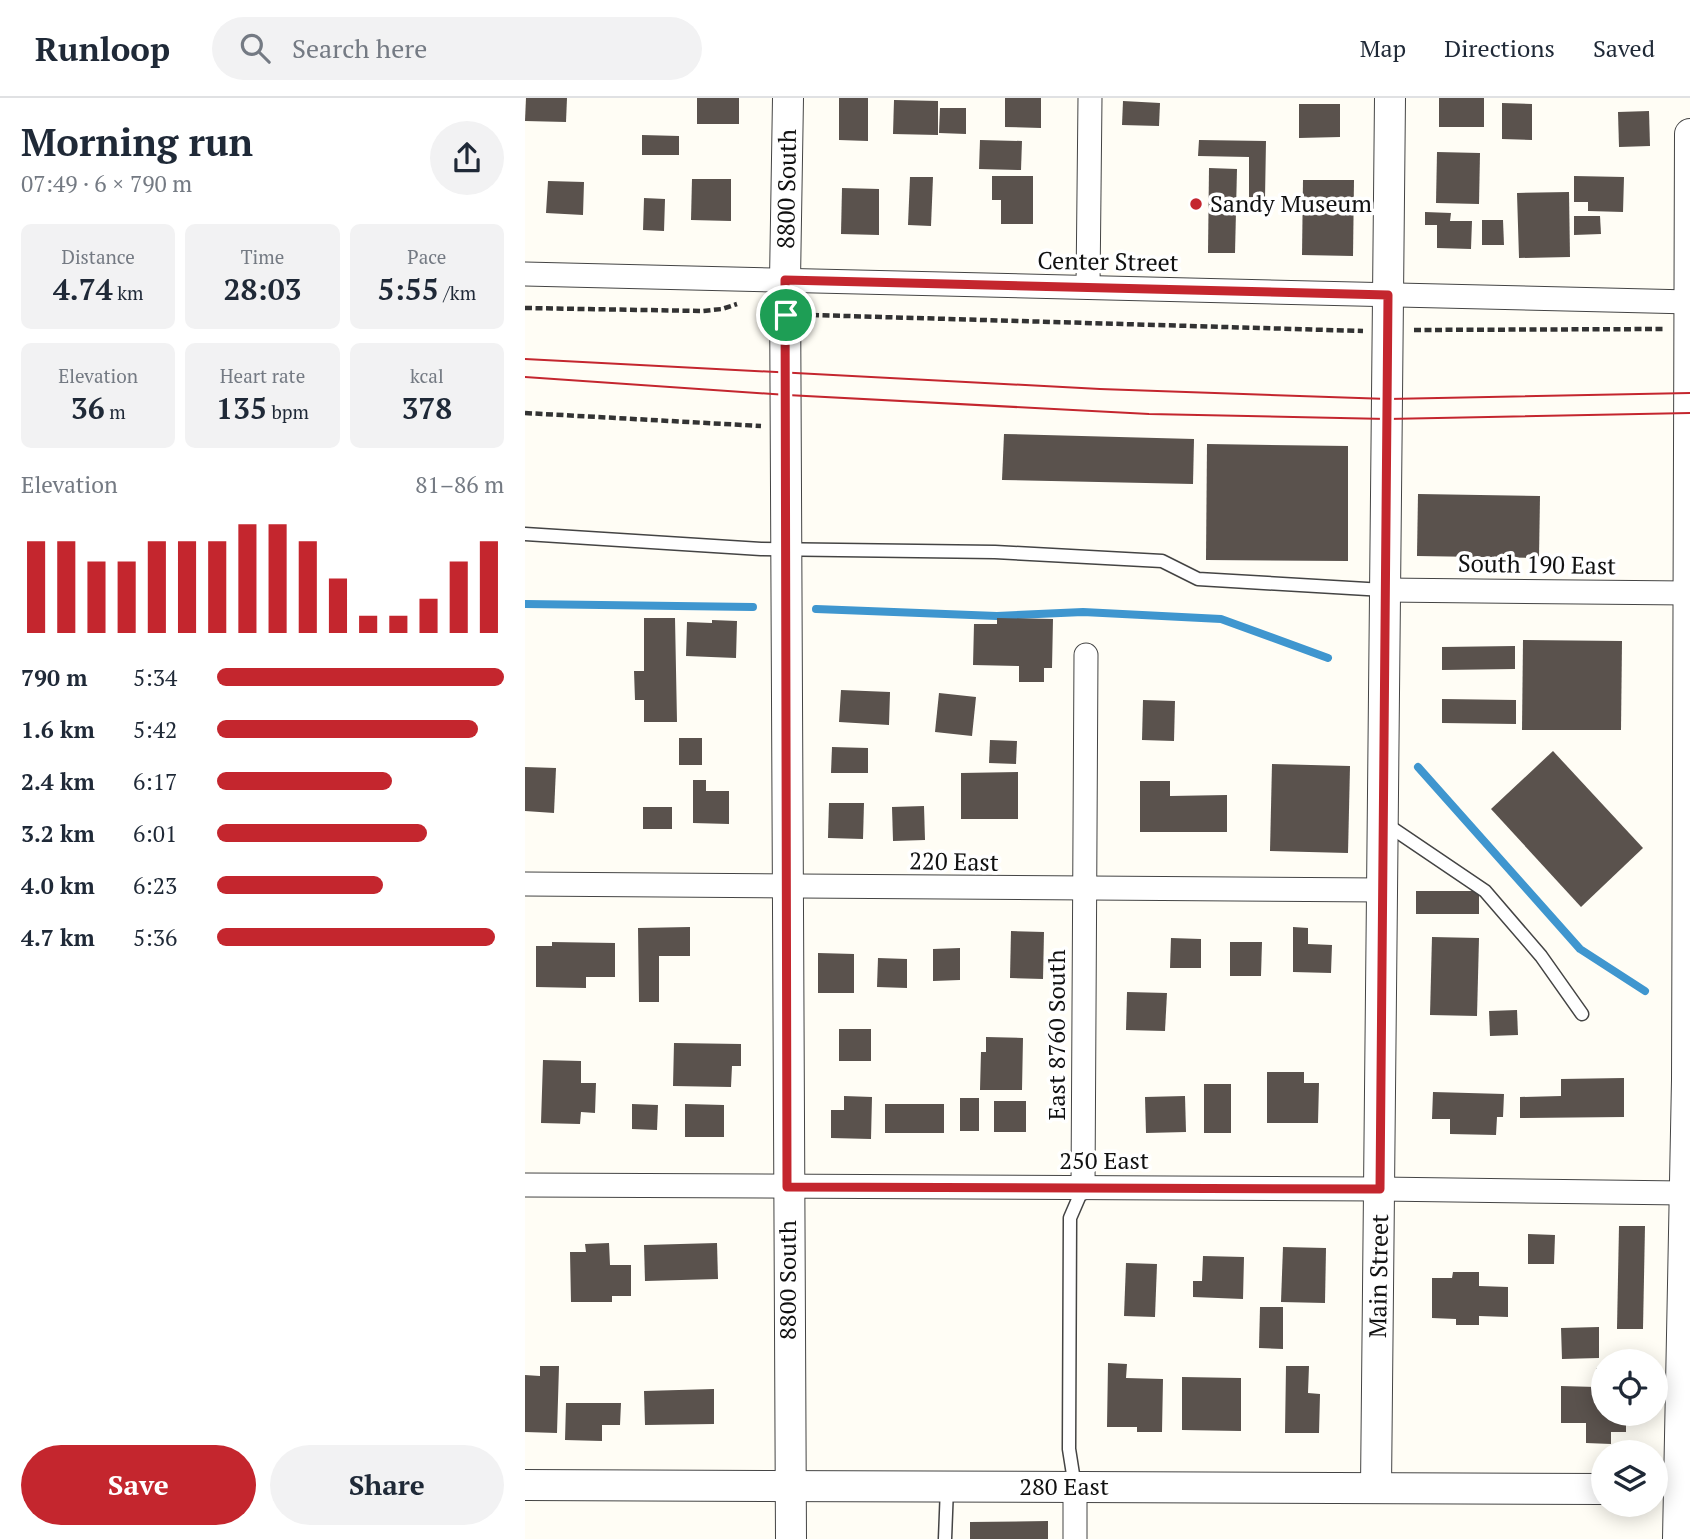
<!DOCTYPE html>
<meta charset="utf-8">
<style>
:root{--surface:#fff;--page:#f2f2f3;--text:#1f2937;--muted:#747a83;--line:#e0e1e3;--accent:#c4262e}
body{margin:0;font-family:"PT Serif",serif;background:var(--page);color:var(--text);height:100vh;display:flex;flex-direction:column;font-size:26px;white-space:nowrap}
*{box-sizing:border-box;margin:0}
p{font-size:23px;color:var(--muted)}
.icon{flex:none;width:38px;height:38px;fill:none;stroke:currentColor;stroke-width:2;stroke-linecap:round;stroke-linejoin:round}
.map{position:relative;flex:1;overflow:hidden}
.details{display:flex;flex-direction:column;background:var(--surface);width:525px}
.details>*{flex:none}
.buttons{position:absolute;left:1066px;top:1251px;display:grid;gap:14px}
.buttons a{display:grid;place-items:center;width:77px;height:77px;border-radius:50%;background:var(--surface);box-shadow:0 4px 18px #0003;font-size:35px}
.pin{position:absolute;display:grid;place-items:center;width:60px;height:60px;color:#fff;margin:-30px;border:4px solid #fff;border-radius:50%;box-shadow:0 2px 7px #0007}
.round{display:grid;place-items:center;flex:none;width:74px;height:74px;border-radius:37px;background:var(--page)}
.summary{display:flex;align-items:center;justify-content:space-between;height:119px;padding:0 21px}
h1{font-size:38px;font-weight:600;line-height:52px}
.metrics{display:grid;grid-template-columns:repeat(3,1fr);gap:10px;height:119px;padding:7px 21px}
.metrics div{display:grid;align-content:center;border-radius:10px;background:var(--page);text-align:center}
.metrics b{font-size:30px;font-weight:600}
.metrics small{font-size:19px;font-weight:400}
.metrics p{font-size:19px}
.chart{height:196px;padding:14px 21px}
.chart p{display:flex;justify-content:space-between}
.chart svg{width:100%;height:126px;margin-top:7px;stroke:var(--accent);stroke-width:6}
.primary-button{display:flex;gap:14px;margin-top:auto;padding:14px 21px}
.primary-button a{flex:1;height:80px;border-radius:42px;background:var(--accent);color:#fff;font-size:28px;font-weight:600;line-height:80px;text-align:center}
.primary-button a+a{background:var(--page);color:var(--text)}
ul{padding:0 21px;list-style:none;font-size:23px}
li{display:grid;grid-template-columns:112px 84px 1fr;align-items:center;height:52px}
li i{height:18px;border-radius:9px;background:var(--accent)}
header{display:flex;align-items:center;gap:42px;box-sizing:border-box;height:98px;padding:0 35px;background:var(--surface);border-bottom:2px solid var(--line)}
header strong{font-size:33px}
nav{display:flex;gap:38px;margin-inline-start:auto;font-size:24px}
.search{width:490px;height:63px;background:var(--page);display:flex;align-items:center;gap:18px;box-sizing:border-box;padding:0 24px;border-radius:38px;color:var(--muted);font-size:26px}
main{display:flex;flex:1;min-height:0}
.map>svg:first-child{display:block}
</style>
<header>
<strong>Runloop</strong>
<div class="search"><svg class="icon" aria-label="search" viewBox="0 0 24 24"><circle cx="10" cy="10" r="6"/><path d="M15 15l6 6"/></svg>Search here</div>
<nav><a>Map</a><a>Directions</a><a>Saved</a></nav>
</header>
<main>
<section class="details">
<div class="summary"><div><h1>Morning run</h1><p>07:49 · 6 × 790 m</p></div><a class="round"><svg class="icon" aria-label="share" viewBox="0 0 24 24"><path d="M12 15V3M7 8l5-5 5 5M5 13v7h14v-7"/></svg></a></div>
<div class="metrics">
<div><p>Distance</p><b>4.74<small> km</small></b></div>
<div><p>Time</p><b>28:03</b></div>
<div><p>Pace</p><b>5:55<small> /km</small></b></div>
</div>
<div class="metrics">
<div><p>Elevation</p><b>36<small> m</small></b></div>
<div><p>Heart rate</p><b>135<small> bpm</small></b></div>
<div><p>kcal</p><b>378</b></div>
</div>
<div class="chart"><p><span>Elevation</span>81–86 m</p>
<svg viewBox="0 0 160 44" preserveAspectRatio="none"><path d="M5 44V12M15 44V12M25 44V19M35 44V19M45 44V12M55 44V12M65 44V12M75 44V6M85 44V6M95 44V12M105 44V25M115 44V38M125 44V38M135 44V32M145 44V19M155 44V12"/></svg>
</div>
<ul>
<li><b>790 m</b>5:34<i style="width:100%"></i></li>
<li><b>1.6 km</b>5:42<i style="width:91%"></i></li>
<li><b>2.4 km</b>6:17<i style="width:61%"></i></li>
<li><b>3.2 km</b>6:01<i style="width:73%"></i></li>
<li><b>4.0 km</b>6:23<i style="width:58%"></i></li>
<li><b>4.7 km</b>5:36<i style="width:97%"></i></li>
</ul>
<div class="primary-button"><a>Save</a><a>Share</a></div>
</section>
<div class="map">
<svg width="1165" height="1441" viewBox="0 0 1165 1441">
<rect width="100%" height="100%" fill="#fffdf5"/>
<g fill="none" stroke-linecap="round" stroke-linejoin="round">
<!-- stream -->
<g stroke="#3f96cf" stroke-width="8">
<path d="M0 506 228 509"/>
<path d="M291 511 472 518 558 514 696 521 803 560"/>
<path d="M893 669 1055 851 1120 893"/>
</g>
</g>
<!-- building -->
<g fill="#5a524d">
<path d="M1 0H42L41 24 0 23Z"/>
<rect x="172" y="0" width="42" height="26"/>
<path d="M314 0H343V43L314 42Z"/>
<path d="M480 0H516V30L480 29Z"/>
<rect x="914" y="0" width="45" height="29"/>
<path d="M369 2 413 3V37L368 36Z"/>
<path d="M598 3 635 5 634 28 597 27Z"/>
<path d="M977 5 1007 6V42L977 41Z"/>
<path d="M774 6H815V39L774 40Z"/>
<path d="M415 10H441V36L414 35Z"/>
<path d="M1124 13 1125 48 1094 49 1093 14Z"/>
<path d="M117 37 154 38V57H117Z"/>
<path d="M455 42 497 43 496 72 454 71Z"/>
<path d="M674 42 741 43 740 100 724 99V59L673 58Z"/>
<path d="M912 54 955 55 954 106 911 105Z"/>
<path d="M684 70 712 71 710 155H683Z"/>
<path d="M467 78H508V126H476V102H467Z"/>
<path d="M1049 78 1099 79 1098 114 1063 113V104H1049Z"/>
<path d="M385 79H408L406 128 383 127Z"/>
<path d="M167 81H206V123L166 122Z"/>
<path d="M778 82H829L828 158 777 157Z"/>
<path d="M23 83 59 84 58 117 21 115Z"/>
<path d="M317 90 354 91V137L316 136Z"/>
<path d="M1044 94 1045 159 994 160 992 95Z"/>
<path d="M119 100 140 101 139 133 118 132Z"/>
<path d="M900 114 926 115 925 123H947L946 151 912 150V127H900Z"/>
<path d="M1049 118H1075L1076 136 1049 137Z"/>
<path d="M957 122H978L979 147H957Z"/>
<path d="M479 336 669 341 668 386 477 382Z"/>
<path d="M682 346 823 348V463L681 462Z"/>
<path d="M893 396 1015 398 1014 460 892 458Z"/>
<path d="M119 520H150L152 624H119V602H110L109 573H119Z"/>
<path d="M472 520 528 521 527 570H519V584H494V568L448 567 449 526H472Z"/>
<path d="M187 522 212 523 211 560 161 558 162 524 187 525Z"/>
<path d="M998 542 1097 543 1096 632H997Z"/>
<path d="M990 548V571L917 572V549Z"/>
<path d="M316 592 365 594 364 627 314 624Z"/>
<path d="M414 595 451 599 447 638 410 634Z"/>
<path d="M917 601 991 602V626L917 625Z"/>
<path d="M618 602 650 603 649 643 617 642Z"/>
<rect x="154" y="640" width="23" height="27"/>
<path d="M465 642 492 643 491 666 464 665Z"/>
<path d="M307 649 343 650V675H306Z"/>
<path d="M1028 653 1118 750 1056 809 966 711Z"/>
<path d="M747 666 825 668 823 755 745 753Z"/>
<path d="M0 669 31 670 29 715 0 713Z"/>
<path d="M493 674V721H436V675Z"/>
<path d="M168 682H181V693H204V726L168 725Z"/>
<path d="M615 683H645V698L702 697V734H615Z"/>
<path d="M304 705H339L338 741 303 740Z"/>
<path d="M399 708 400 742 368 743 367 709Z"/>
<rect x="118" y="709" width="29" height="22"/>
<rect x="891" y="793" width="63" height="23"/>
<path d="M165 829V858H134V904H114L113 830Z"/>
<path d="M768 829 783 830V846L807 847 806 875 768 874Z"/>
<path d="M486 833 519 834 518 881 485 880Z"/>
<path d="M907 839 954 840 952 918 905 917Z"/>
<path d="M646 840 676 841V870H645Z"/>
<path d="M27 844 90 845V879H61V890L11 889V848H27Z"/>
<path d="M705 844H737L736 878H705Z"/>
<path d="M435 850V882L408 883V851Z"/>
<path d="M293 855 329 856V895H293Z"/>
<path d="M353 860 382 861V890L352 889Z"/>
<path d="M602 894 642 895 640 933 601 932Z"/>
<path d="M992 912 993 937 965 938 964 913Z"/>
<rect x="314" y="931" width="32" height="32"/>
<path d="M461 939 498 940 497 992H455L456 954H461Z"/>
<path d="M149 945 216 946V968H207L206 989 148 988Z"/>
<path d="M18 962 56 963V985H71L70 1015 56 1014 55 1026 16 1025Z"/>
<path d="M742 974H779V985H794L793 1025H742Z"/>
<path d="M1099 980V1019L995 1020V999L1036 998V981Z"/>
<rect x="679" y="986" width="27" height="49"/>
<path d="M908 994 979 996 978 1019H972L971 1037 925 1036V1021H907Z"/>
<path d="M319 998 347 999 346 1041 306 1040V1012H319Z"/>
<path d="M660 998 661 1034 621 1035 620 999Z"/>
<rect x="435" y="1000" width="19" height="33"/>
<rect x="469" y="1003" width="32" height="31"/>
<path d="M107 1006 133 1007 132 1032 107 1031Z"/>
<path d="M160 1006 199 1007V1039H160Z"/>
<rect x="360" y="1006" width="59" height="29"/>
<path d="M1094 1128H1120L1118 1231H1092Z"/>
<path d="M1003 1136 1030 1137 1029 1166H1003Z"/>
<path d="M84 1145 85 1167H106V1198H87V1204H46L45 1154H61L60 1146Z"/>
<path d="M192 1145 193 1181 120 1183 119 1147Z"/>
<path d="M758 1149 801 1150 800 1205 756 1204Z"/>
<path d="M678 1158 719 1159 718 1201 668 1199V1183H677Z"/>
<path d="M601 1165 632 1166 630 1219 599 1218Z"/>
<path d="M928 1174H954V1188L983 1189V1219L954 1218V1227H931V1221L907 1220V1180H927Z"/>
<path d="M735 1209H758V1251L734 1250Z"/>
<path d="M1074 1229V1260L1037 1261 1036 1230Z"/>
<path d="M583 1265 602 1266 601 1280 638 1281 637 1334H612V1329H582Z"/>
<path d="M15 1268H34L32 1335 0 1334V1277L15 1278Z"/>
<path d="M761 1268H784L783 1295 795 1296 794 1335H760Z"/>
<path d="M1071 1270H1078V1316H1101V1334H1086V1346L1061 1345V1325H1036V1288L1071 1289Z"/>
<path d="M657 1279 716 1280V1333L657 1332Z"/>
<path d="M189 1291V1326L120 1327 119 1293Z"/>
<path d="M41 1305H96L95 1327H77V1343L40 1342Z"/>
<path d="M523 1423V1441H445V1424Z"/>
</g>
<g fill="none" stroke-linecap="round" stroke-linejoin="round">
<!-- service casing -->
<g stroke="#444" stroke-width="15">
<g id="service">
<path d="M0 436 236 451 470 454 637 463 673 481 859 492"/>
<path d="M861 726 960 793 1016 858 1057 916"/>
<path d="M550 1389 544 1351 545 1120 558 1090"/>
<path d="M420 1441 422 1389"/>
</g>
</g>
<!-- minor casing -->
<g stroke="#444" stroke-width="25">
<g id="minor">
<path d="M0 176 1165 204"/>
<path d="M563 189 565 0"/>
<path d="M860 492 1163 495"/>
<path d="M0 786 857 792"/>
<path d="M0 1087 855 1091 1158 1095"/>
<path d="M558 1090 561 557"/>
<path d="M550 1441V1389"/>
</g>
</g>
<!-- tertiary casing -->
<g stroke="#444" stroke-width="32">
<g id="tertiary">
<path d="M263 0 260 182 266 1441"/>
<path d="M0 1387 1078 1391"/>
<path d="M851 1390 865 0"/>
<path d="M1153 1441 1162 982 1165 36"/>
</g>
</g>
<!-- path -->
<g stroke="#333" stroke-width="4.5" stroke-dasharray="7 3.5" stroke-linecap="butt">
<path d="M0 210 178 213 197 211 212 206"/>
<path d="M287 217 838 233"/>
<path d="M889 232 1139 231"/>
<path d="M0 315 236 328"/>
</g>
<!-- service -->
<use href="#service" stroke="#fff" stroke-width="12"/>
<!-- minor -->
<use href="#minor" stroke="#fff" stroke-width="23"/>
<!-- tertiary -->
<use href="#tertiary" stroke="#fff" stroke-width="30"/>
<!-- tram -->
<g stroke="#c4262e" stroke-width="2">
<path d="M0 261 575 291 863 301 1165 295"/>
<path d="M0 279 262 297 624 316 862 321 1165 315"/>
</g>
</g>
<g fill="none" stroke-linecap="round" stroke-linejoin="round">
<!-- route casing -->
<g stroke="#fff" stroke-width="14">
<path id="route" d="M260 182 863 197 855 1091 262 1089Z"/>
</g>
<!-- route -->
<use href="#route" stroke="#c4262e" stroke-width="9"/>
</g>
<!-- markers -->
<circle fill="#c4262e" stroke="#fff" stroke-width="2.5" cx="671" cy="106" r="7"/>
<g text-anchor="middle" stroke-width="7" stroke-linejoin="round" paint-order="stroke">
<!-- street labels -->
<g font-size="24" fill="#111" stroke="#fff">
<text transform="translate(262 91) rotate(-89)" y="8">8800 South</text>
<text transform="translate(583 164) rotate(1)" y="8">Center Street</text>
<text transform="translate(1012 467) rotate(1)" y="8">South 190 East</text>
<text transform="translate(429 764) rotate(1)" y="8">220 East</text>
<text transform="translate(532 937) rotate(-90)" y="8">East 8760 South</text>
<text x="579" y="1071">250 East</text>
<text transform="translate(854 1178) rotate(-89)" y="8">Main Street</text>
<text transform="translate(263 1182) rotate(-90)" y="8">8800 South</text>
<text x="539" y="1397">280 East</text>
</g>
<!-- poi labels -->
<g font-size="24" fill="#111" stroke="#fff" text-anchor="start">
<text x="685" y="114">Sandy Museum</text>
</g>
</g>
</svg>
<div class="buttons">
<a><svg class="icon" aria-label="locate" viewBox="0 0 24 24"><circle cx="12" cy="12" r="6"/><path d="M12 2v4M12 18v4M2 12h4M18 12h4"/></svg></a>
<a><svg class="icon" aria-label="layers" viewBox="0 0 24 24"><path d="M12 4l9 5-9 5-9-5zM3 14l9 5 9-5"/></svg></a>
</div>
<div class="pin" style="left:261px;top:217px;background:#1e9e55"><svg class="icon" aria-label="arrive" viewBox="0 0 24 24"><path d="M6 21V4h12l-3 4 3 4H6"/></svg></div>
</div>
</main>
